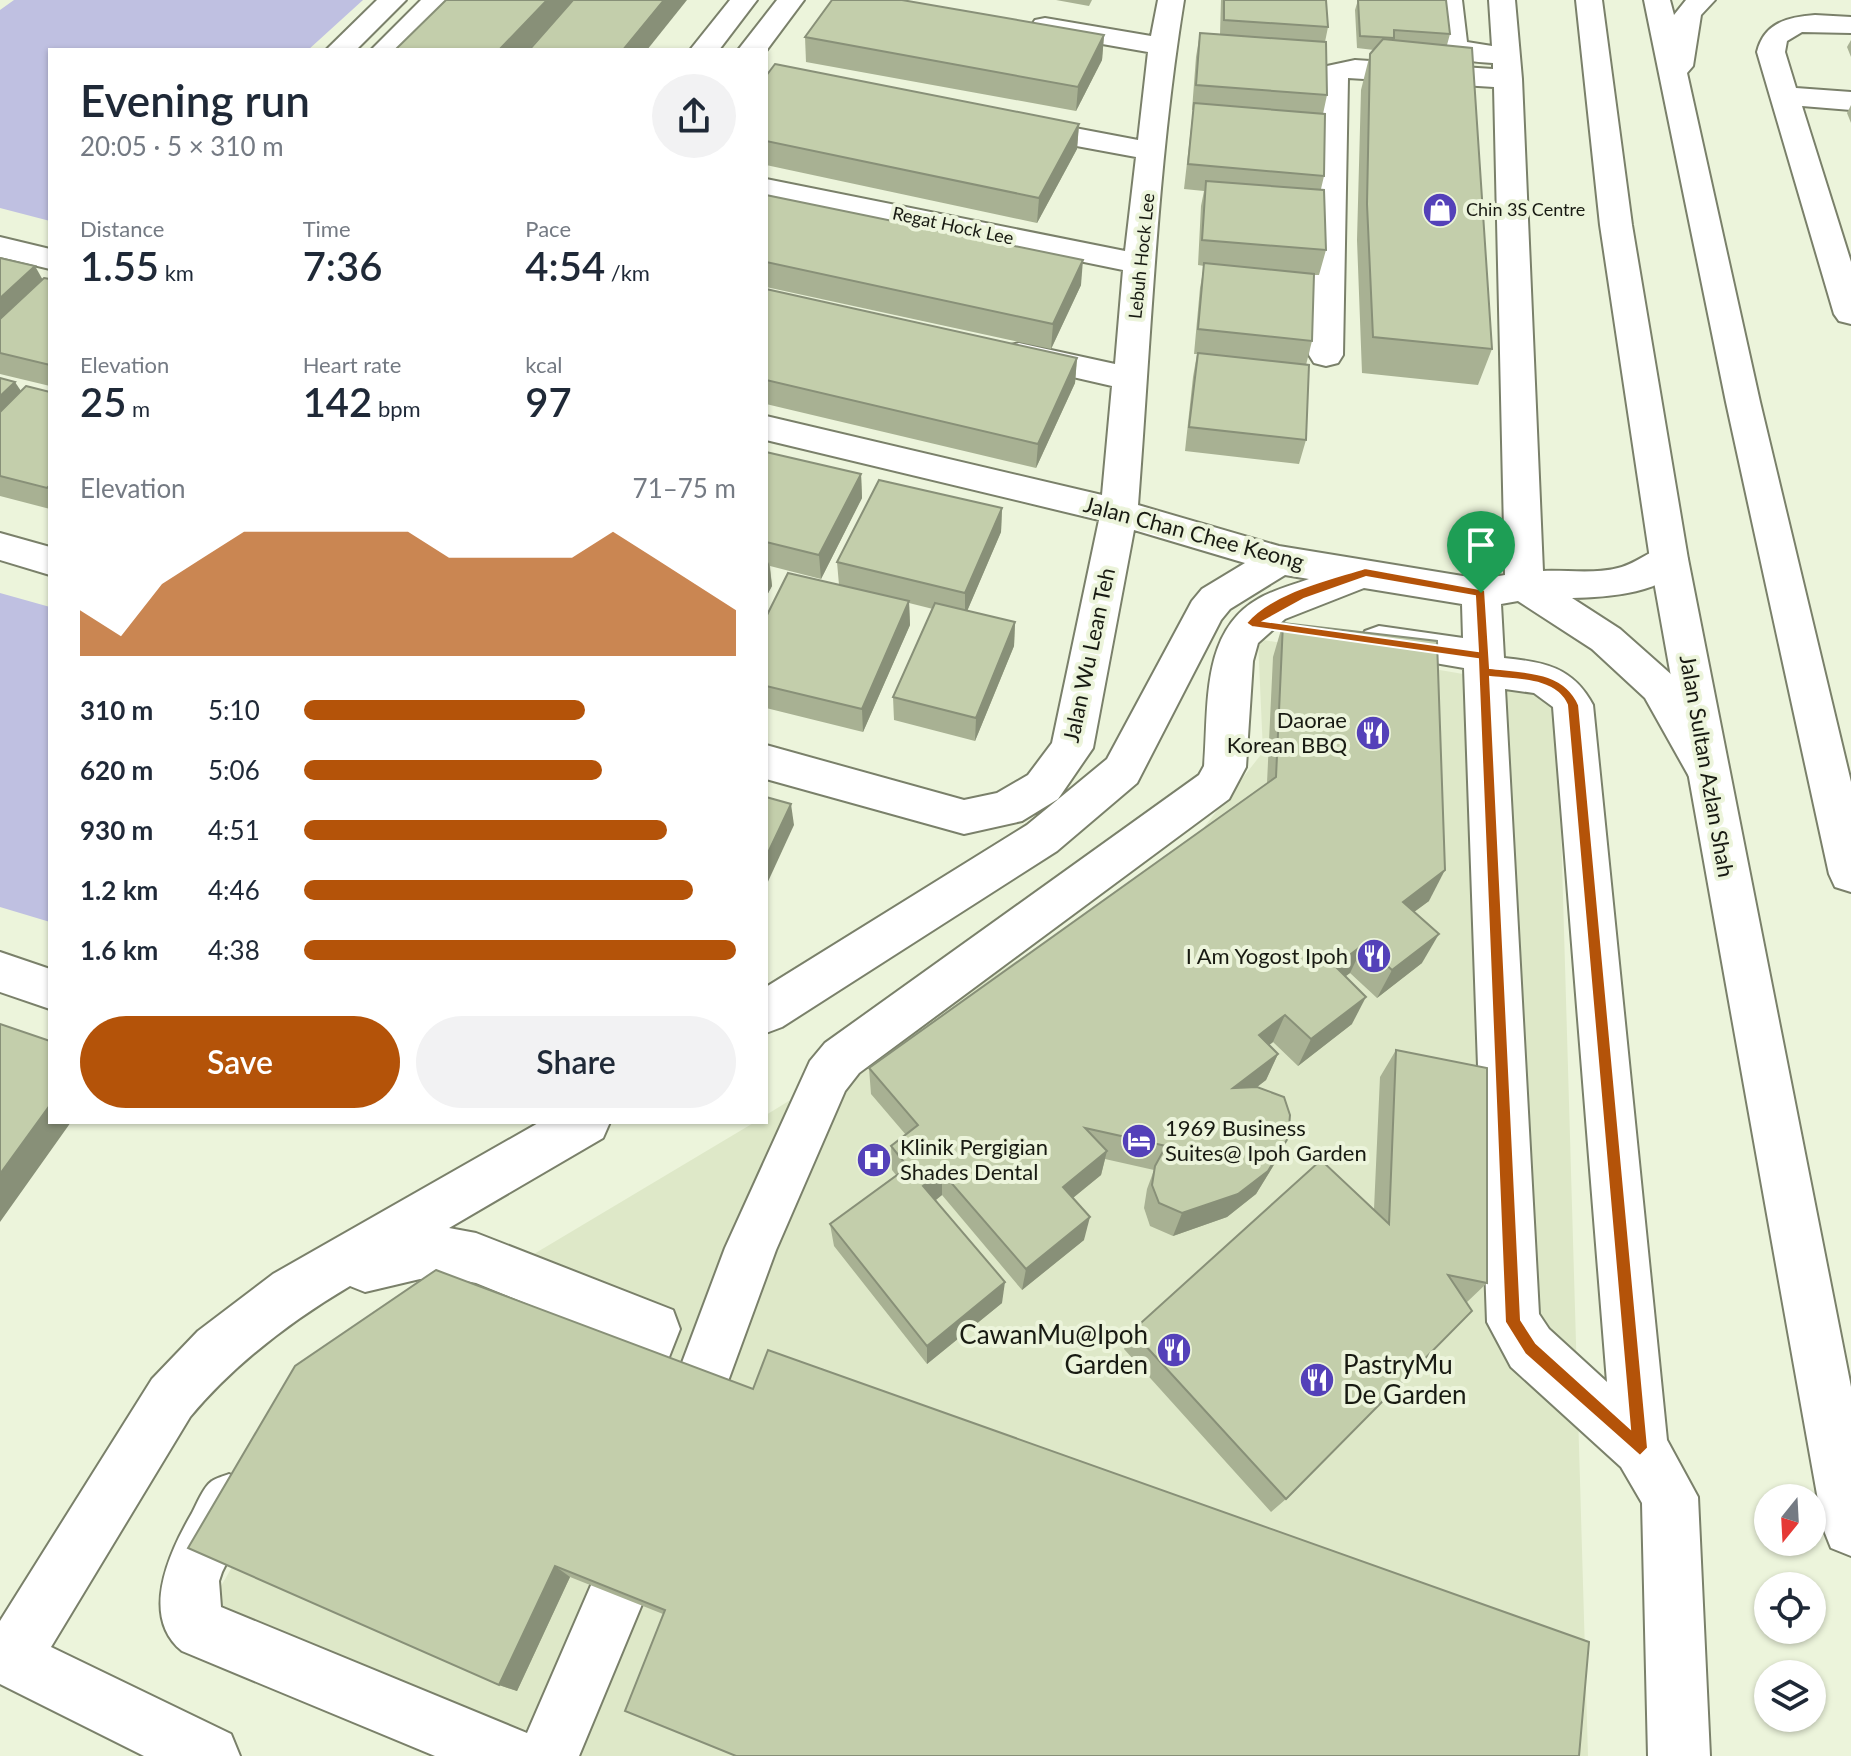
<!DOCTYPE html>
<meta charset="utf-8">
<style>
:root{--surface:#fff;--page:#f2f2f3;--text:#1f2937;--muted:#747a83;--accent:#b45309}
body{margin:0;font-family:Lato,sans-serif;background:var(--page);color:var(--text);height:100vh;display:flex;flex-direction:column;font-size:30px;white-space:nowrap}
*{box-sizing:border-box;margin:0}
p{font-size:26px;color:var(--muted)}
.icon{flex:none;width:44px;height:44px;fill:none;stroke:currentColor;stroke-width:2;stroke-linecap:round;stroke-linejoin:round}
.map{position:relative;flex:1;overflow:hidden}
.drawer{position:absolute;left:48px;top:48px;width:720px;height:1076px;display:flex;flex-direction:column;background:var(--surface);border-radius:0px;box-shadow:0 2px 6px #0004}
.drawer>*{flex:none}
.needle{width:52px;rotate:198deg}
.controls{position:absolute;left:1754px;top:1484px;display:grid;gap:16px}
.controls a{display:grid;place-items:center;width:72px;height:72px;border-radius:50%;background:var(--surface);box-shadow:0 2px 6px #0004;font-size:40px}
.pin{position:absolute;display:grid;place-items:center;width:68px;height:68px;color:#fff;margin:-82px -34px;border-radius:50% 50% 50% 0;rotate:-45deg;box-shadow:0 0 8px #0007}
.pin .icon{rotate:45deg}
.round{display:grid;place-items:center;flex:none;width:84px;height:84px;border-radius:42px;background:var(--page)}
.overview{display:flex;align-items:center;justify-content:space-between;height:136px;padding:0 32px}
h1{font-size:44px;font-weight:600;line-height:60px}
.figures{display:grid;grid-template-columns:repeat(3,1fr);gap:12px;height:136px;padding:8px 32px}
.figures div{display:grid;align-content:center}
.figures b{font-size:40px;font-weight:600}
.figures small{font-size:22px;font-weight:400}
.figures p{font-size:22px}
.chart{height:224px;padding:16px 32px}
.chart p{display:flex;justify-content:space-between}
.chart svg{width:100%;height:144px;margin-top:8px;fill:var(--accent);opacity:.7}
.action{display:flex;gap:16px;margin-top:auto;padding:16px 32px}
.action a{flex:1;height:92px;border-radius:48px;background:var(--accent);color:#fff;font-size:32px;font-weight:600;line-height:92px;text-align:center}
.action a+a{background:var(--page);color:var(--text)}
ul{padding:0 32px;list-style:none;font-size:26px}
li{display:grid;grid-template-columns:128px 96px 1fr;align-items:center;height:60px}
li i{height:20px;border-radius:10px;background:var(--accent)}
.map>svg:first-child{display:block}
</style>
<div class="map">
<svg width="1851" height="1756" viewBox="0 0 1851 1756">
<rect width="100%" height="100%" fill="#ecf4db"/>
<!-- built -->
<path fill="#dee8c8" d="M1258 639 1557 690 1588 1756H571L199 1624 350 1364 755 1122H766V1115L1176 863 1263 752Z"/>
<!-- green -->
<g fill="#bfc0e1">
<path d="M14 0H363L308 50H50V221L0 208V10Z"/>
<path d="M0 593 50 607V922L0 907Z"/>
</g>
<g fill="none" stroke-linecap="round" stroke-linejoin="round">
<!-- minor casing -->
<g stroke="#7a806a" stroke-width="4">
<g id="minor">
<path d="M377 0H406L356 50H326Z"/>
<path d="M421 0H449L401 50H371Z"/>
<path d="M730 0H757L719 50H690Z"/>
<path d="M777 0H804L766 51 738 50Z"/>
<path d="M1158 0H1184C1157 166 1151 337 1138 505L1279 546 1481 579 1505 575 1494 87 1348 78 1343 355 1338 363 1326 366 1314 363 1309 355 1320 77 1327 66 1355 60 1493 69V63C1474 61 1452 63 1440 46L1436 0H1462L1467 42 1492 46 1489 0H1515L1522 79 1543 571C1566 570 1596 574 1618 568 1643 562 1656 541 1682 549L1688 559C1668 594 1608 597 1572 598L1620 629 1673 676 1727 768 1721 780 1706 785 1691 780 1645 698 1592 649 1518 601 1501 604 1504 658C1544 662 1573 667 1593 705L1667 1440 1698 1497 1710 1756H1648L1642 1503 1621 1467 1511 1367 1487 1322 1464 668 1365 651 1359 641 1365 631 1379 626 1463 638 1462 604 1364 588 1285 619 1258 643 1253 661 1246 767 1229 799 859 1073 845 1091 776 1250 720 1403 701 1411 682 1403 674 1384 725 1248 810 1061 825 1043 1199 775 1204 766C1209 708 1200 632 1258 599 1273 590 1293 585 1309 579L1285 575 1230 609 1221 620 1137 783 1057 851 782 1027 766 1033V987L1027 825 1107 759 1192 601 1202 589 1245 563 1134 530 1093 748 1058 799 1022 821 964 834 766 779V745L964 800 997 793 1028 775 1052 743 1099 520 766 440V416L1102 495 1112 386 1007 362 1002 354 1007 346 1019 343 1115 364 1123 270 766 197V179L1125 251 1136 157 1017 135 1007 132 1002 126 1007 120 1017 117 1138 140 1148 52 1045 34 1035 32 1031 26 1035 20 1045 18 1151 36ZM1505 689 1534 693 1553 707 1607 1382 1549 1329 1539 1314Z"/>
<path d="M1815 15 1851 17V33L1802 32 1787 41 1785 52 1796 88 1851 92V110L1802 106 1851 262V324L1839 321 1834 314 1757 52C1764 23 1787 17 1815 15Z"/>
<path d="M0 237 50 249V269L0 257Z"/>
<path d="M0 533 50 547V575L0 560Z"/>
<path d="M0 952 50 969V1009L0 992Z"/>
<path d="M540 1122H610L603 1138 449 1228 476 1233 673 1310 680 1329 660 1380 641 1388 622 1380 614 1361 622 1342 476 1283 461 1280 420 1279 365 1292 350 1286C291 1321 234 1364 190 1417L51 1647 231 1734 240 1756H144L0 1684V1621L152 1379 198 1331 273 1274Z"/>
<path d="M229 1474 249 1482 257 1502 222 1572 219 1581 221 1607 527 1733 595 1576 616 1568 637 1576 645 1597 579 1756H435L182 1651C139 1616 170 1551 192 1513 197 1504 203 1487 212 1481 216 1478 224 1476 229 1474Z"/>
</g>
</g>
<!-- major casing -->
<g stroke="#7a806a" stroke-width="4">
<g id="major">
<path d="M1576 0H1602L1632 225 1688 559 1851 1387V1556L1831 1548 1823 1528 1650 559 1600 225Z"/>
<path d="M1644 0H1670L1674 15 1686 0H1715L1701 15 1693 66 1687 73 1760 402 1851 782V892L1835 887 1829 874 1726 402Z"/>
</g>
</g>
<!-- minor -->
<use href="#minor" fill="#fff" fill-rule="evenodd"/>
<!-- major -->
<use href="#major" fill="#fff" fill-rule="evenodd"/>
</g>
<!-- wall -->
<g fill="#a8b193">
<path d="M1056 0H1092L1089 6Z"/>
<path d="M1221 0H1326L1328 27 1325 42 1327 95 1323 114 1324 176 1321 189 1326 250 1319 275H1314L1312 341 1306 365V440L1299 464 1185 451 1193 377 1197 354H1194L1200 288 1204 266 1198 265 1201 206 1204 191 1184 189 1193 110H1192L1196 57 1200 33 1220 34Z"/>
<path d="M1358 0 1450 34 1447 45 1492 349 1478 385 1362 373 1357 240 1361 90 1370 54 1374 50 1357 48 1355 10Z"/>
<path d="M1104 35 1102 60 1076 111 806 62 805 37Z"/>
<path d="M1851 40V57L1847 47Z"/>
<path d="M766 76 1079 124 1077 149 1037 223 766 165Z"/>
<path d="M1851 105V123L1847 113Z"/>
<path d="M766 195 1081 285 1051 349 766 287Z"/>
<path d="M0 258 42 279H50V386L0 374Z"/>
<path d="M766 289 1077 358 1075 383 1036 468 766 404Z"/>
<path d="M0 378 21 391 50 392V509L0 496Z"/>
<path d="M766 452 861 474 862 498 821 579 770 566 772 586 766 597Z"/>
<path d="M1002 508 1001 532 967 611 1015 622 1014 646 975 741 894 720 893 697 933 609 909 603 910 625 863 732 766 708V617L839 585 837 562Z"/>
<path d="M1283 623 1429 901 1414 912 1422 963 1377 998 1350 973 1345 976 1352 1024 1298 1066 1273 1042 1269 1045 1278 1054 1266 1080 1257 1087 1288 1138 1275 1163 1256 1194 1227 1217 1173 1236 1150 1226 1144 1208 1147 1189 1154 1170 1105 1159 1101 1175 1073 1198 1084 1240 1022 1290 942 1195 936 1200 1002 1303 927 1364 834 1246 830 1224 896 1175 892 1170 891 1146 906 1135 871 1094 869 1068 1267 783 1273 657Z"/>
<path d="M1396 1050 1487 1283 1466 1303 1286 1499 1271 1512 1124 1349 1132 1331 1374 1209 1380 1077Z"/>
<path d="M753 1389 663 1614 570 1577 517 1691 499 1685 188 1548Z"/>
</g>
<!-- shaded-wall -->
<g fill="#889078">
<path d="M547 0H574L528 50H499Z"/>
<path d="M664 0H687L647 50H623Z"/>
<path d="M1104 35 1102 60 1076 111 1078 87Z"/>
<path d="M1079 124 1077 149 1037 223 1039 198Z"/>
<path d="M1083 260 1081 285 1051 349 1053 324Z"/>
<path d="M35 266 49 291 0 336V298Z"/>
<path d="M1077 358 1075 383 1036 468 1038 444Z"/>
<path d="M15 382 31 406 0 435V396Z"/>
<path d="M861 474 862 498 821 579 819 555Z"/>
<path d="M1002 508 1001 532 965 616V593Z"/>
<path d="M769 562 772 586 766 597V568Z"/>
<path d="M909 601 910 625 863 732 862 709Z"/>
<path d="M1015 622 1014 646 975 741 976 718Z"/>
<path d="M791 804 794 825 766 886V857Z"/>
<path d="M1445 870 1429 901 1388 931 1403 902Z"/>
<path d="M1439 934 1422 963 1377 998 1392 970Z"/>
<path d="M1364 944 1350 973 1321 995 1335 966Z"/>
<path d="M1366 997 1352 1024 1298 1066 1311 1039Z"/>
<path d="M1285 1015 1273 1042 1248 1062 1259 1035Z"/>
<path d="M1278 1054 1266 1080 1222 1114 1233 1088Z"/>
<path d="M50 1105V1122H71L0 1222V1174Z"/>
<path d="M1288 1138 1275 1163 1256 1194 1227 1217 1173 1236 1182 1213Z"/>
<path d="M1107 1151 1101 1175 1058 1210 1063 1187Z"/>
<path d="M942 1172V1195L924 1209 923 1186Z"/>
<path d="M1090 1217 1084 1240 1022 1290 1026 1269Z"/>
<path d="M1005 1282 1002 1303 927 1364V1346Z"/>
<path d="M555 1566 570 1577 517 1691 499 1685Z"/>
</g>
<!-- building -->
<g fill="#c3ceab" stroke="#889078" stroke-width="2">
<path d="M446 0H547L499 50H395Z"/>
<path d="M573 0H664L623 50H529Z"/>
<path d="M832 0H902L1104 35 1078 87 805 37Z"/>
<path d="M1224 0H1326L1328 27 1224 20Z"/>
<path d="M1358 0H1446L1450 34 1394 30V38L1360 36Z"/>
<path d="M1200 33 1326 42 1327 95 1196 85Z"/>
<path d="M1383 39 1472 48 1492 349 1373 337 1367 204 1370 54Z"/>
<path d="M775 64 1079 124 1039 198 766 141V76Z"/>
<path d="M1194 103 1325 114 1324 176 1188 164Z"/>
<path d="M1206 181 1324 190 1326 250 1202 240Z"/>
<path d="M766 195 1083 260 1053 324 766 262Z"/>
<path d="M0 258 35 266 0 298Z"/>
<path d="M1204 263 1314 274 1312 341 1198 329Z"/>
<path d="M44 278 50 279V365L0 353V319Z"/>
<path d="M766 289 1077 358 1038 444 766 380Z"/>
<path d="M1198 353 1309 365 1306 440 1189 427Z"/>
<path d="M0 378 15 382 0 396Z"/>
<path d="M26 386 50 392V485L47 488 0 476V412Z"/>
<path d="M766 452 861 474 819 555 766 542Z"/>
<path d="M879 480 1002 508 965 593 837 562Z"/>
<path d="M788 573 909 601 862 709 766 686V617Z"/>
<path d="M935 603 1015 622 976 718 893 697Z"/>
<path d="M1283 623 1437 641 1445 870 1403 902 1439 934 1392 970 1364 944 1335 966 1366 997 1311 1039 1285 1015 1259 1035 1278 1054 1233 1088 1257 1087 1284 1097 1290 1115 1288 1138 1268 1171 1238 1194 1182 1213 1159 1203 1152 1185 1155 1166 1166 1146 1085 1128 1107 1151 1063 1187 1090 1217 1026 1269 942 1172 923 1186 1005 1282 927 1346 830 1224 908 1167 891 1146 918 1125 869 1068 1276 777Z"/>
<path d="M766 797 791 804 766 857Z"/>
<path d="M0 1024 50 1041V1105L0 1174Z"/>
<path d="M1396 1050 1487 1068V1283L1448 1275 1472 1311 1286 1499 1132 1331 1321 1160 1389 1224Z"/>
<path d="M436 1270 753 1389 768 1350 1589 1642 1579 1756H736L625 1711 665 1610 555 1566 499 1685 188 1548 295 1366Z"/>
</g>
<!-- route -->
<path fill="#b45309" stroke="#fff" stroke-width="2" fill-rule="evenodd" d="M1365 568 1485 590 1490 668C1523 672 1564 670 1579 705L1648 1448 1640 1456 1525 1354 1505 1322 1478 659 1252 627 1246 623C1272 592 1328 580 1365 568ZM1366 577 1475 596 1478 651 1264 621 1304 599ZM1490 677C1516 680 1556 678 1567 705L1630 1428 1536 1343 1521 1320Z"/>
<!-- icons -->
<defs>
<g id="shop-disc" transform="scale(1.8)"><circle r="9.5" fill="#5441b9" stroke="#ecf4db"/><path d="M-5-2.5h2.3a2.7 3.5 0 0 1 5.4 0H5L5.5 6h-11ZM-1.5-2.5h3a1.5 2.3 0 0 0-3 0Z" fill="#fff"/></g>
<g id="restaurant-disc" transform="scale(1.8)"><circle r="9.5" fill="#5441b9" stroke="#ecf4db"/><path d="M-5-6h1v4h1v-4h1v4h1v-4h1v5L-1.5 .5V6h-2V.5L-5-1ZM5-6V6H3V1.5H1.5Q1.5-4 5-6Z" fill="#fff"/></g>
<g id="hotel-disc" transform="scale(1.8)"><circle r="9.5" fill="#5441b9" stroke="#ecf4db"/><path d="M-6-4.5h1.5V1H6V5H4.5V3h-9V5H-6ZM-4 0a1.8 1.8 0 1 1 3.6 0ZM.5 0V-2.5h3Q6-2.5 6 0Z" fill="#fff"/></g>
<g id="hospital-disc" transform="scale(1.8)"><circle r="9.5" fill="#5441b9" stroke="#ecf4db"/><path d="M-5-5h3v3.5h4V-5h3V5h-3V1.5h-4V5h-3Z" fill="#fff"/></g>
</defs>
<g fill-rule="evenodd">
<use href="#shop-disc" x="1440" y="210"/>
<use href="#restaurant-disc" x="1373" y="733"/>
<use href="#restaurant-disc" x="1374" y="956"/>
<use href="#hotel-disc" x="1139" y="1141"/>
<use href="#hospital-disc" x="874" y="1160"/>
<use href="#restaurant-disc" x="1174" y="1350"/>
<use href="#restaurant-disc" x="1317" y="1380"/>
</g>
<g text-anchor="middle" stroke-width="8" stroke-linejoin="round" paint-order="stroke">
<!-- far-poi labels -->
<g font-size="18" fill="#181a12" stroke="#ecf4db" text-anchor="start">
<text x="1466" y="216">Chin 3S Centre</text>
</g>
<!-- far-street labels -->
<g font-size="18" fill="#181a12" stroke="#ecf4db">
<text transform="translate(953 226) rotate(12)" y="6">Regat Hock Lee</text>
<text transform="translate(1142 256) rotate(-84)" y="6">Lebuh Hock Lee</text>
</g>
<!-- street labels -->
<g font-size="22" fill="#181a12" stroke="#ecf4db">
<text transform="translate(1194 533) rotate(15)" y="8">Jalan Chan Chee Keong</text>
<text transform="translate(1089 655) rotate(-78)" y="8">Jalan Wu Lean Teh</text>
<text transform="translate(1707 766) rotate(80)" y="8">Jalan Sultan Azlan Shah</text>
</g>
<!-- poi labels -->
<g font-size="22" fill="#181a12" stroke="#ecf4db" text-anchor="end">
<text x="1347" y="728">Daorae<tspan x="1347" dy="25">Korean BBQ</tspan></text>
<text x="1348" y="964">I Am Yogost Ipoh</text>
<text x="1165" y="1136" text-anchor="start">1969 Business<tspan x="1165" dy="25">Suites@ Ipoh Garden</tspan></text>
<text x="900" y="1155" text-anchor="start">Klinik Pergigian<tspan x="900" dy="25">Shades Dental</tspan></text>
</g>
<!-- near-poi labels -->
<g font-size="26" fill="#181a12" stroke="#ecf4db" text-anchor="end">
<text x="1148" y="1344">CawanMu@Ipoh<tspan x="1148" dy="30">Garden</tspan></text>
<text x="1343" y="1374" text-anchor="start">PastryMu<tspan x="1343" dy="30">De Garden</tspan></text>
</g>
</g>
</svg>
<div class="controls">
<a><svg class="needle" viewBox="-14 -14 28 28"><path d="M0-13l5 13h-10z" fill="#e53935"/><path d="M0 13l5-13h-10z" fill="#747a83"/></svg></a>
<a><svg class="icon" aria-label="locate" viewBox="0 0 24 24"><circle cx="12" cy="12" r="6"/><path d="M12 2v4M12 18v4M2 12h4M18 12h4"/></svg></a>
<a><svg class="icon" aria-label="layers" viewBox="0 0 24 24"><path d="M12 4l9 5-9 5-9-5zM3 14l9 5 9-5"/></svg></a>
</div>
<div class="pin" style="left:1481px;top:593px;background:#1e9e55"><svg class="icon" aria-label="arrive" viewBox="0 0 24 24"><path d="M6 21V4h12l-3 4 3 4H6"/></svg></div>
<section class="drawer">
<div class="overview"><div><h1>Evening run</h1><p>20:05 · 5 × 310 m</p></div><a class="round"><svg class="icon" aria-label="share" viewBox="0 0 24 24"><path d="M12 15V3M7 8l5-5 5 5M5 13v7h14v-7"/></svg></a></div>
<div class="figures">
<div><p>Distance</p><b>1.55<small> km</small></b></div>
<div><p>Time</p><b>7:36</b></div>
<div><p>Pace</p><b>4:54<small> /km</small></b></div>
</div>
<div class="figures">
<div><p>Elevation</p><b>25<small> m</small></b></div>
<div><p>Heart rate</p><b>142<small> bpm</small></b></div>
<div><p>kcal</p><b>97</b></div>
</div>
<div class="chart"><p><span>Elevation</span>71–75 m</p>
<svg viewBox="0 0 160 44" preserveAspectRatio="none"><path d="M0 44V30L10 38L20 22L30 14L40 6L50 6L60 6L70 6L80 6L90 14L100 14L110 14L120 14L130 6L140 14L150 22L160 30V44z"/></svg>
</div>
<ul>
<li><b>310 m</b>5:10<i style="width:65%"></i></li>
<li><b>620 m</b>5:06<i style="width:69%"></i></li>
<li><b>930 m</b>4:51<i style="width:84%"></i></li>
<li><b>1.2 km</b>4:46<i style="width:90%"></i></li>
<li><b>1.6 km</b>4:38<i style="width:100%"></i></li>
</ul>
<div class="action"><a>Save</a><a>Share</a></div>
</section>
</div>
